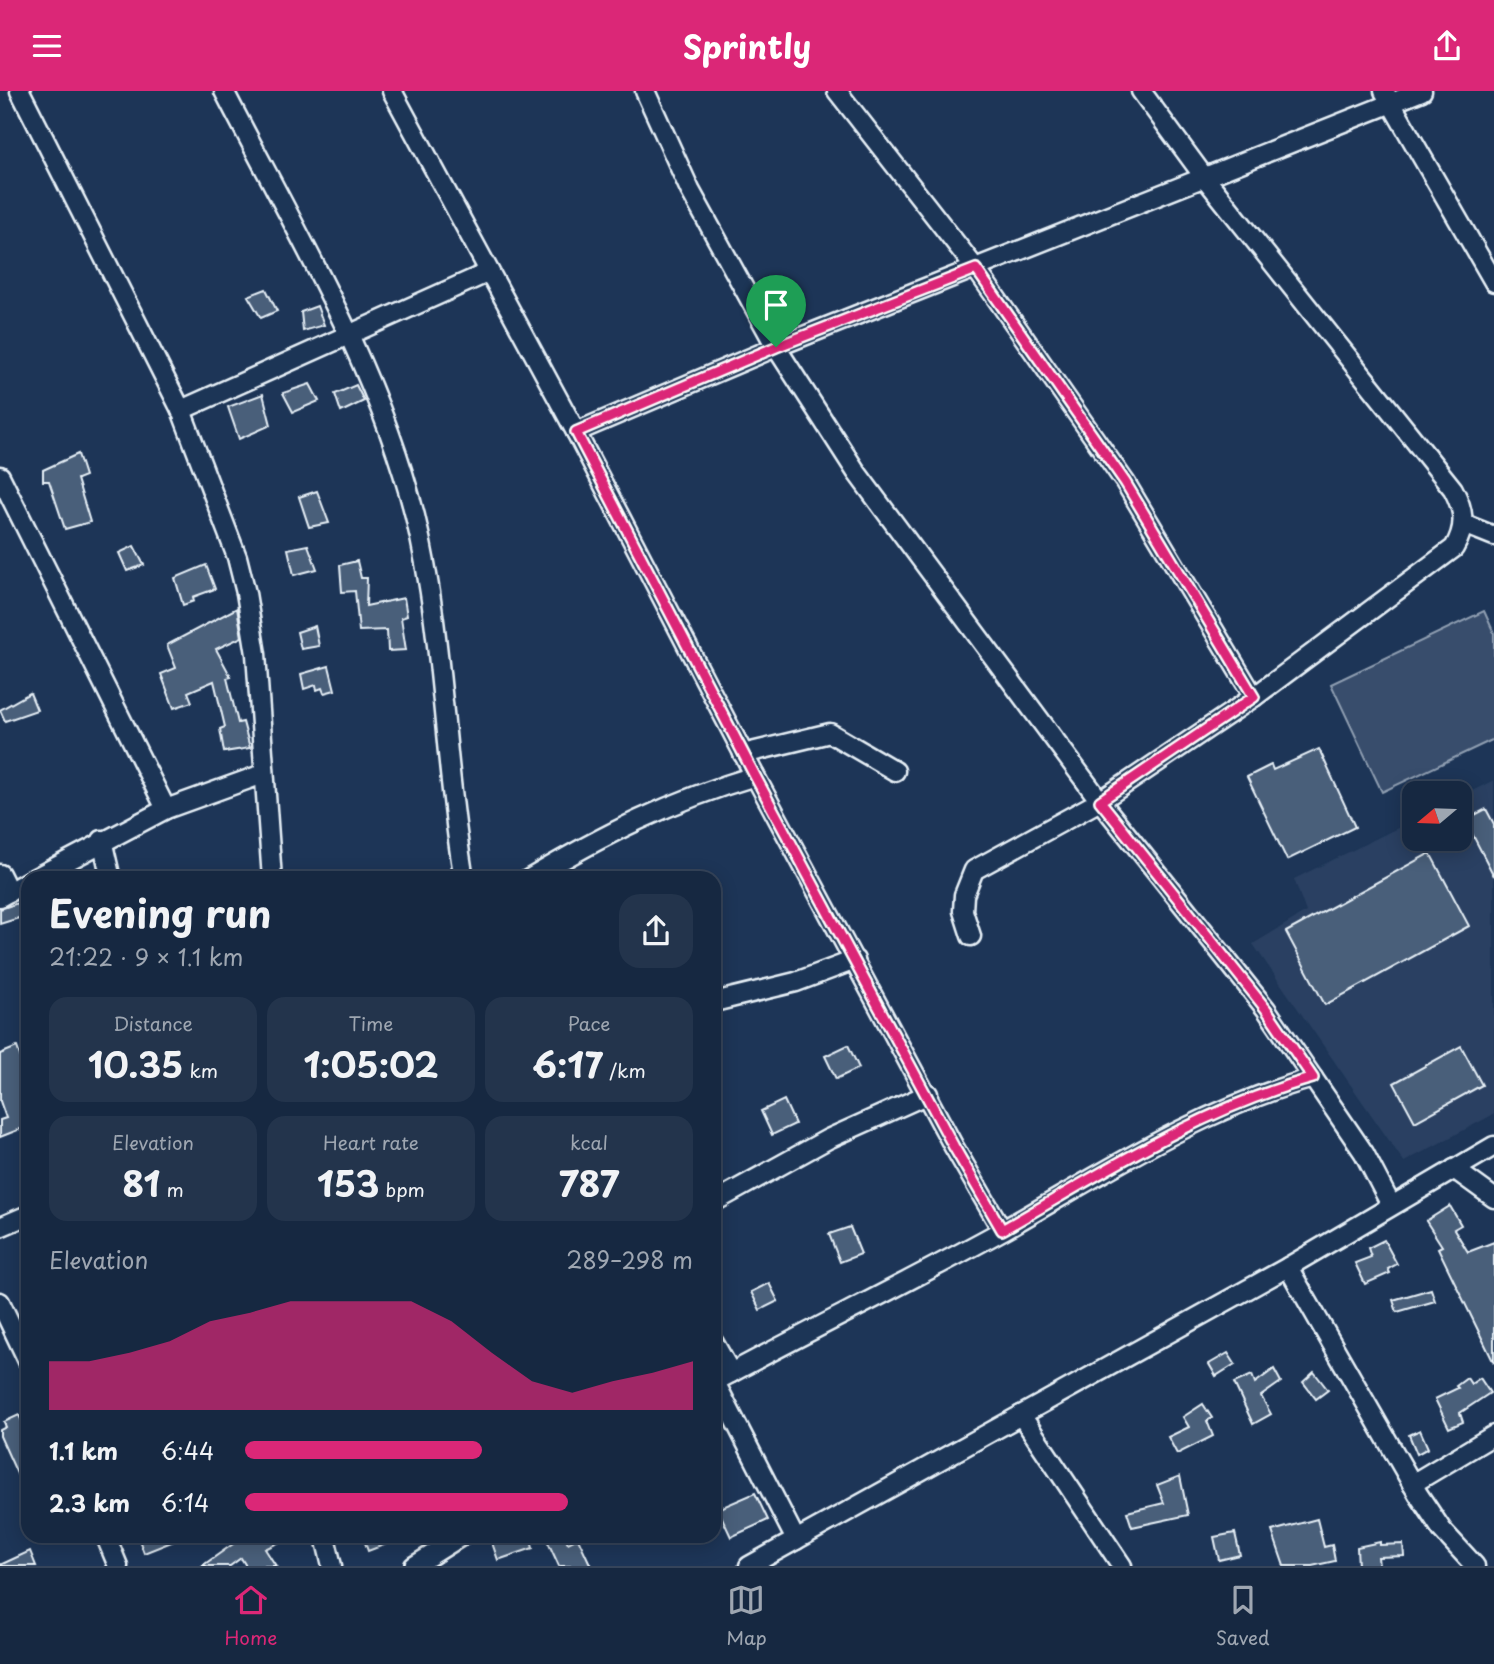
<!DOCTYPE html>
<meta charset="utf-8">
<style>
:root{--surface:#162841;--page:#23344c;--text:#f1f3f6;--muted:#9ea6b1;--line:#35445a;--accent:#db2777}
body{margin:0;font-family:"Playpen Sans",sans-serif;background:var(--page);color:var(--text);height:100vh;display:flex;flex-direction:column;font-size:26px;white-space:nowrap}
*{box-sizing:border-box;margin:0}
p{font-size:23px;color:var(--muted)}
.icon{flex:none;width:38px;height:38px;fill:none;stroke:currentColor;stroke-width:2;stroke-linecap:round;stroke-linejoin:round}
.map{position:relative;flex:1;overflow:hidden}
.details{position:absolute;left:21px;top:780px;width:700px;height:672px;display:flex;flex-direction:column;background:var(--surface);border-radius:21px;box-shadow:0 4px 18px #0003,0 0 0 2px var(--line)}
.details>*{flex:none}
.needle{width:46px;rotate:251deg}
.controls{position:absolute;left:1402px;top:690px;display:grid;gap:14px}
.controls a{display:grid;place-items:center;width:70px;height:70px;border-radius:14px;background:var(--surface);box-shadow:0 4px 18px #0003,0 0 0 2px var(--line);font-size:35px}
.pin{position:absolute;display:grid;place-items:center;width:60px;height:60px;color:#fff;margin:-72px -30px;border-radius:50% 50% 50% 0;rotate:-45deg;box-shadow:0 0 7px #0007}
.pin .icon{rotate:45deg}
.round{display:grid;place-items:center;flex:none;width:74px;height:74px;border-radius:21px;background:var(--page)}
.overview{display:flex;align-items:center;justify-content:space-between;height:119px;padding:0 28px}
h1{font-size:38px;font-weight:700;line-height:52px}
.stats{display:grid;grid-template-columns:repeat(3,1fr);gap:10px;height:119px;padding:7px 28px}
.stats div{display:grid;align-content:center;border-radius:18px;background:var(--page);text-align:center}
.stats b{font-size:35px;font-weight:700}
.stats small{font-size:19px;font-weight:400}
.stats p{font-size:19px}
.chart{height:196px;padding:14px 28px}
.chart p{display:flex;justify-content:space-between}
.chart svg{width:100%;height:126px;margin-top:7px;fill:var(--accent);opacity:.7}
ul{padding:0 28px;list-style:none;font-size:23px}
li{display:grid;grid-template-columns:112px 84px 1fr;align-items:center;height:52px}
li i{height:18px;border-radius:9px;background:var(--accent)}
header{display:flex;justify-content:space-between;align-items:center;height:91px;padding:0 28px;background:var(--accent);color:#fff;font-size:32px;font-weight:700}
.tab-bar{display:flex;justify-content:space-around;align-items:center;height:98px;border-top:2px solid var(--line);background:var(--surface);font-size:19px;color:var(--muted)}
.tab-bar a{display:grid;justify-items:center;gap:4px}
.tab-bar .current{color:var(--accent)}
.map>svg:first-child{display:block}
</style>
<header><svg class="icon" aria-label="menu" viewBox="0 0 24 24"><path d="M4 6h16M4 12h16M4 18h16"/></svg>Sprintly<svg class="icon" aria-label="share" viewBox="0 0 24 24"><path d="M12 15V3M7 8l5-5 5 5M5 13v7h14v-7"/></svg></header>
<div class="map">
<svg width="1494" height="1475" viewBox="0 0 1494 1475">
<rect width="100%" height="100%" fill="#1d3557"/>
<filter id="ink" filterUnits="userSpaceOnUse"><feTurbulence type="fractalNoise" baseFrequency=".0143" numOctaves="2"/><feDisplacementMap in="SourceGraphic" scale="14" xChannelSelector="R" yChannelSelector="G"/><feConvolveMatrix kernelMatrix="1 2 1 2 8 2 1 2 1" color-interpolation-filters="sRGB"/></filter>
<g filter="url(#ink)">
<!-- built -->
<path fill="#2a4162" d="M1494 689V1023L1404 1071 1253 853 1306 821 1294 788 1414 729V747H1460V706Z"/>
<!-- green -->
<path fill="#374d6c" stroke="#909fb2" stroke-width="2" d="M1484 520 1494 542V648L1382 701 1331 593Z"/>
<!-- building -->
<g fill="#495e7a" stroke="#e8f1f8" stroke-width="2">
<path d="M266 198 277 220 261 227 248 205Z"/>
<path d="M317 215 324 234 303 240 301 221Z"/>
<path d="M310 293 319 310 293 321 283 302Z"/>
<path d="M356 294 364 310 341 321 335 303Z"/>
<path d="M263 303 271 334 239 348 228 316Z"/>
<path d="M78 363 85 385 77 388 90 431 65 438 49 390H43V379Z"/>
<path d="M317 400 329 432 309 436 299 406Z"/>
<path d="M308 454 317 478 294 484 288 458Z"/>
<path d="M134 455 144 474 127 480 119 462Z"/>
<path d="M357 470 361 487H367L366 515 404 507 407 525 401 527 406 559 388 560 387 539 359 540 355 500 342 501 340 474Z"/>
<path d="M206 474 215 498 193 506 194 510 183 514 175 487Z"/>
<path d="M237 517 242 546 216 558 231 586 227 587 238 632 243 631 250 657 224 661 220 638 225 636 214 590 188 601 192 611 174 617 161 583 176 577 167 554Z"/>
<path d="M315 535 319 555 301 558 297 541Z"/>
<path d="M329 575 335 599 324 602 322 597 317 599 316 594 304 598 301 583Z"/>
<path d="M30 602 37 619 5 630 0 619Z"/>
<path d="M1319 658 1355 736 1287 769 1247 686 1271 674 1273 679Z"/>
<path d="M1486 718 1494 733V785L1465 729Z"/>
<path d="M1430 762 1469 835 1325 914 1286 841Z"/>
<path d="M18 812 22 826 0 833V818Z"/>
<path d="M848 954 859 977 836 988 825 965Z"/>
<path d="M1461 955 1482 994 1415 1031 1394 992Z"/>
<path d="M17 956 28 988V1035L0 1046V1029L6 1027 0 1010V963Z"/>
<path d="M784 1009 795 1033 772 1044 761 1020Z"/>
<path d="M1450 1115 1461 1134 1454 1138 1468 1161 1494 1151V1272L1438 1157 1442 1155 1426 1130Z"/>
<path d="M850 1136 861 1163 840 1171 829 1143Z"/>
<path d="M1384 1149 1397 1173 1388 1178 1390 1182 1365 1193 1355 1172 1371 1166 1368 1157Z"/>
<path d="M769 1192 778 1210 760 1219 751 1201Z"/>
<path d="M1431 1198 1435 1210 1397 1221 1393 1209Z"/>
<path d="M1228 1262 1235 1273 1216 1285 1209 1273Z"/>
<path d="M1274 1278 1281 1291 1261 1305 1271 1323 1253 1333 1234 1292 1252 1284 1255 1292Z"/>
<path d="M1314 1281 1328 1299 1316 1308 1303 1291Z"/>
<path d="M1467 1287 1471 1293 1480 1287 1490 1302 1460 1322 1463 1331 1449 1337 1435 1308 1458 1297 1456 1295Z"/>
<path d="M1203 1313 1212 1327 1207 1330 1213 1345 1177 1363 1168 1346 1189 1336 1183 1326Z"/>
<path d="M19 1324 28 1343V1407L0 1345V1339L6 1336 4 1331Z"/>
<path d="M1420 1339 1428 1357 1417 1363 1409 1344Z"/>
<path d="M1180 1385 1188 1424 1132 1436 1127 1421 1164 1412 1157 1394Z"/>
<path d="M755 1402 768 1429 731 1446 718 1418Z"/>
<path d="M1317 1428 1324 1456 1332 1454 1335 1470 1312 1475H1284L1272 1440Z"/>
<path d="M1235 1442 1240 1464 1219 1469 1214 1446Z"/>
<path d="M138 1446H184L144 1462Z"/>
<path d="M243 1446H290L265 1458 276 1475H246L241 1467 230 1475H202Z"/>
<path d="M363 1446H402V1447L368 1460Z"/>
<path d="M490 1446H508L509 1449 530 1446 533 1457 498 1469Z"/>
<path d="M555 1446H565L568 1452 578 1447 591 1475H559L547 1449Z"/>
<path d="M1380 1451V1454L1403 1453 1404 1465 1378 1466 1379 1475H1358L1357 1456Z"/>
<path d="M30 1460 36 1475H0V1474Z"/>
</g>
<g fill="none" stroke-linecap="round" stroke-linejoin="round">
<!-- street casing -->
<g stroke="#e8f1f8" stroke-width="23">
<g id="street">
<path d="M20 0 181 319 237 466 246 502 256 563 272 788"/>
<path d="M224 0C294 137 377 274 415 425 444 543 443 668 464 788"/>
<path d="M392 0 576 341 755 685 954 1056 1002 1139"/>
<path d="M645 0 690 99 776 256 857 382 1100 710 1266 918 1364 1062 1391 1114"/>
<path d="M837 0 976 178 1125 391 1254 606"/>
<path d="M1384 0 1494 191"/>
<path d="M181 319 489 181"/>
<path d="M576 341 776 256 1422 0"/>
<path d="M0 385 166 718"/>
<path d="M1464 433 1494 445"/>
<path d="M743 663 830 642 895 680"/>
<path d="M102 749 111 788"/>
<path d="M0 783 9 801"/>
<path d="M33 788 166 718 263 683"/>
<path d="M529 788C605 743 670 710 755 685"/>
<path d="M0 806 28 790"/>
<path d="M971 845 963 820 964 804 974 779 1100 710 1254 606 1454 457C1467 435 1464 419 1453 398L1205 87 1141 0"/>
<path d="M714 911 796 891 855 869"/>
<path d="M1454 1078 1494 1107"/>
<path d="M714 1111 828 1048 928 1003"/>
<path d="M0 1136 28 1124"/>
<path d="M1288 1176 1418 1403 1442 1439 1475 1475"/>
<path d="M0 1211 28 1270"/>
<path d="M714 1252 731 1282"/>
<path d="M714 1291C810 1239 909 1191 1005 1138 1105 1081 1201 1018 1313 987"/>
<path d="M715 1291 796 1449"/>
<path d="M1021 1324 1122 1475"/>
<path d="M1412 1393 1494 1344"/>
<path d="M106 1446 118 1475"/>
<path d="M325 1446 332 1475"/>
<path d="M414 1475 460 1446"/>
<path d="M749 1475 1288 1176 1494 1055"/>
</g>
</g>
<!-- street -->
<use href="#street" stroke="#1d3557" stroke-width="18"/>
</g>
</g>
<g fill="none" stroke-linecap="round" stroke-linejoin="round" filter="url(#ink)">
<!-- route casing -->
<g stroke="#fff" stroke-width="14">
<path id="route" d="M976 178 1125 391 1254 606 1100 710 1266 918 1313 987C1201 1018 1103 1081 1002 1139L954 1056 755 685 576 341 776 256Z"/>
</g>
<!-- route -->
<use href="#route" stroke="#db2777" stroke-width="9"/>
</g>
</svg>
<div class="controls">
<a><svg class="needle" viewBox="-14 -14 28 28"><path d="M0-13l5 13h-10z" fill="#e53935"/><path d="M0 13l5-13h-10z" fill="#9ea6b1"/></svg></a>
</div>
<div class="pin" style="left:776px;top:256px;background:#1e9e55"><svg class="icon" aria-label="arrive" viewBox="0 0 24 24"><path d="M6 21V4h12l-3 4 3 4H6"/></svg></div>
<section class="details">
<div class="overview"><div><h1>Evening run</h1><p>21:22 · 9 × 1.1 km</p></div><a class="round"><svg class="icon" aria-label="share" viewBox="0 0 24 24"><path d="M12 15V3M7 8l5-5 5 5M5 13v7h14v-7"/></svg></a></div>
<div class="stats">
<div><p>Distance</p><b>10.35<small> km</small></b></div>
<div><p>Time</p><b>1:05:02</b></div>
<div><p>Pace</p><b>6:17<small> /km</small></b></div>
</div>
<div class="stats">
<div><p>Elevation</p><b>81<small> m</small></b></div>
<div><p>Heart rate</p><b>153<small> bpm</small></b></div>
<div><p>kcal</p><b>787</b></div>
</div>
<div class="chart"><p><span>Elevation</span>289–298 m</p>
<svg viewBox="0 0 160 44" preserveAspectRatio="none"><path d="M0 44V27L10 27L20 24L30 20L40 13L50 10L60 6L70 6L80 6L90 6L100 13L110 24L120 34L130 38L140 34L150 31L160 27V44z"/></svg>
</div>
<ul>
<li><b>1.1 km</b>6:44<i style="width:53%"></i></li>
<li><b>2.3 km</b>6:14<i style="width:72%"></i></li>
</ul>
</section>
</div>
<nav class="tab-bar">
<a class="current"><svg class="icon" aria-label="home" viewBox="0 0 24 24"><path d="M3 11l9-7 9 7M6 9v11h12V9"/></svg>Home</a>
<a><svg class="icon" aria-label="map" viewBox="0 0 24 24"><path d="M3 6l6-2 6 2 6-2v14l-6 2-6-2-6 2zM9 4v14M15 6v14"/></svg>Map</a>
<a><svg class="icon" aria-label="saved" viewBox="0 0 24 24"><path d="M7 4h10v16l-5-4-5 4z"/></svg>Saved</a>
</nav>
